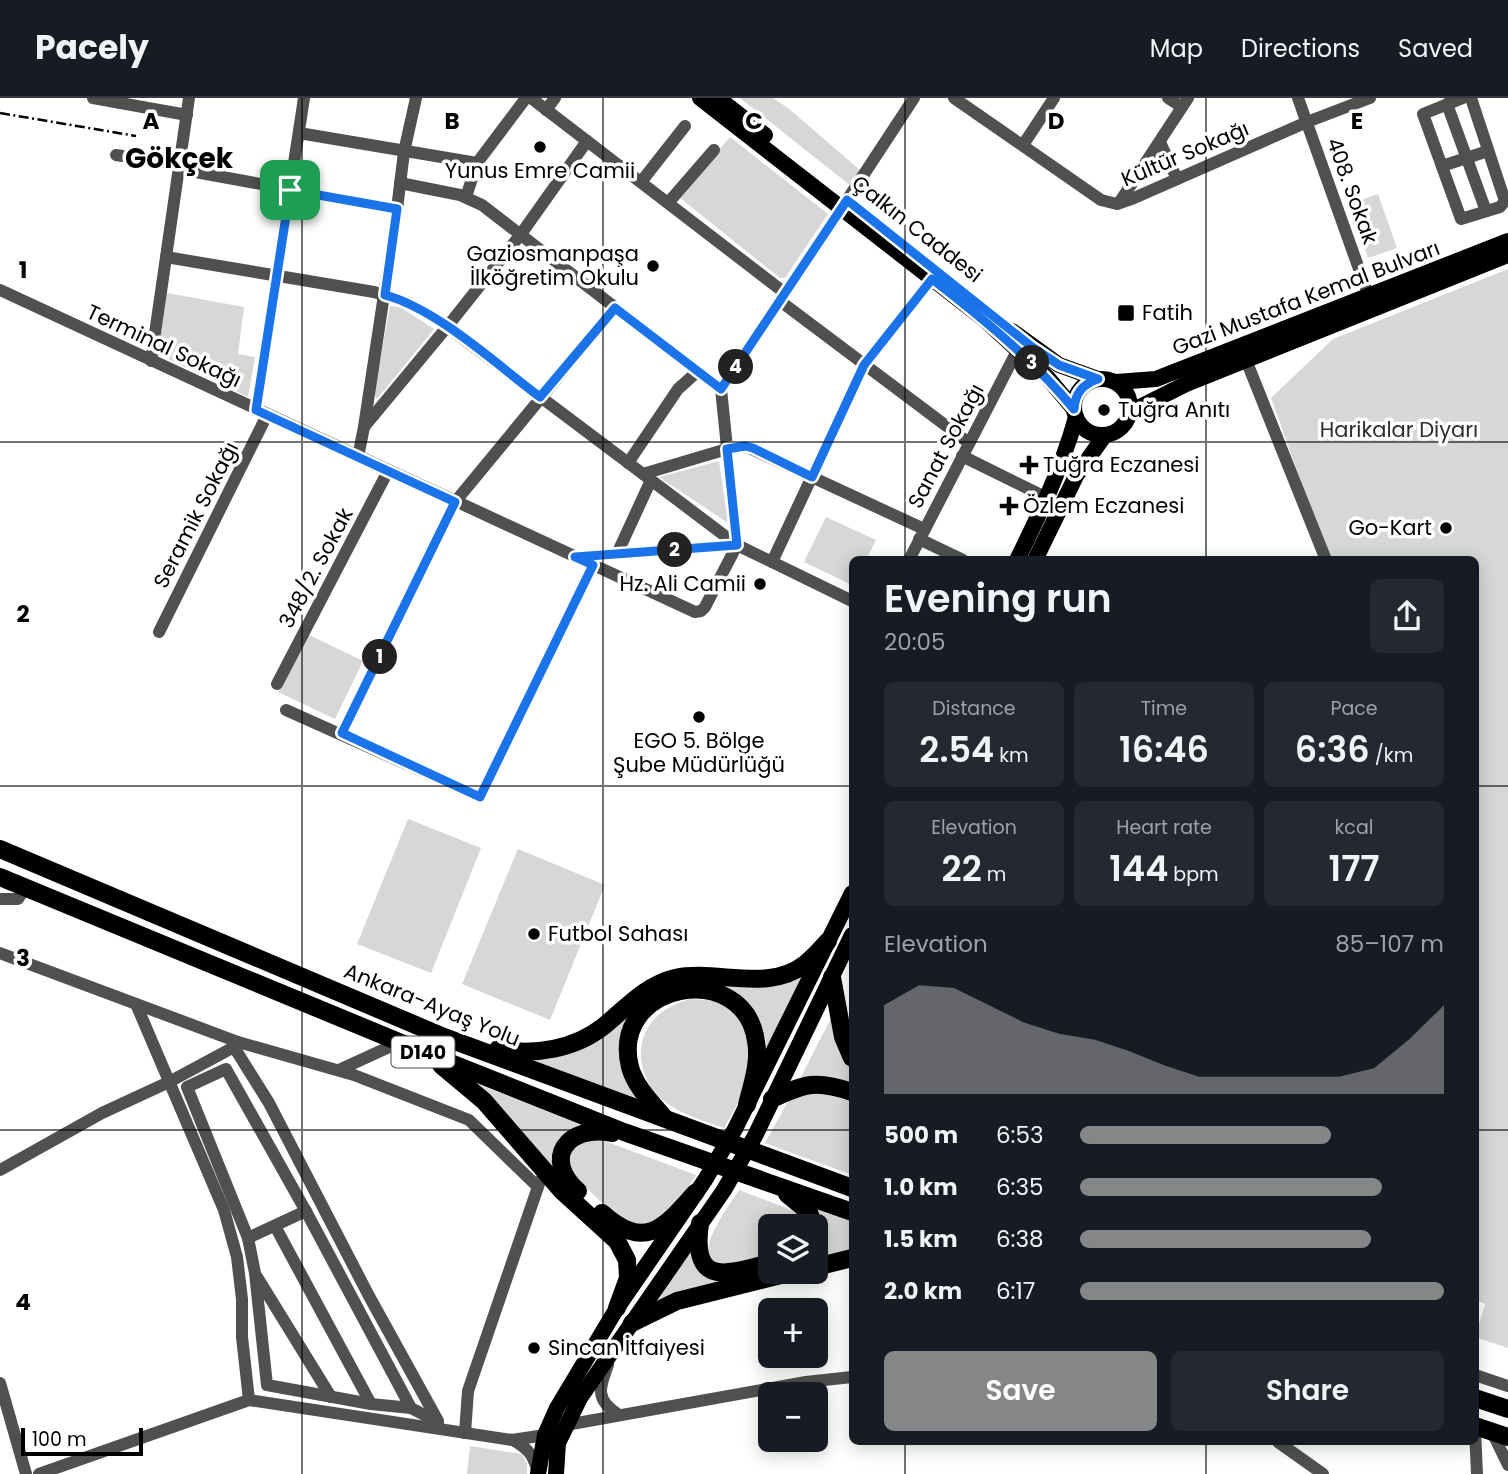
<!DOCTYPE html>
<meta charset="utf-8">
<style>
:root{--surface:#171b24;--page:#242831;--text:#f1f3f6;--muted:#9ea1a6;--line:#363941;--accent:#858687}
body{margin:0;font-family:Poppins,sans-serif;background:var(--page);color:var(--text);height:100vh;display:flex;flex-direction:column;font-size:26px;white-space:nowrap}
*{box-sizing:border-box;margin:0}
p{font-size:23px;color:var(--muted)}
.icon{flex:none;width:38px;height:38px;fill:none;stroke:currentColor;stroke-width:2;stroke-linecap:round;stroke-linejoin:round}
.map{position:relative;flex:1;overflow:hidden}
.sheet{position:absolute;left:849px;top:458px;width:630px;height:889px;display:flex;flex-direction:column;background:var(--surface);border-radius:10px;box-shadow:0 4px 18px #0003}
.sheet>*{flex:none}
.fabs{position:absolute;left:758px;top:1116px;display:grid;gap:14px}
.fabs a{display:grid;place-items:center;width:70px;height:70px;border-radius:10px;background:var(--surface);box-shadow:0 4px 18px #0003;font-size:35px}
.scale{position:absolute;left:21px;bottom:18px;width:122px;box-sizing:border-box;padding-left:7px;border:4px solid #000;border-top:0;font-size:19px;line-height:24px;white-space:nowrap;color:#000;-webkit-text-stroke:5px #fff;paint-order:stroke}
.pin{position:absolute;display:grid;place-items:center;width:60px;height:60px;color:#fff;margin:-30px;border-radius:14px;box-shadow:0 4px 10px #0006}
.km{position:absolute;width:35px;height:35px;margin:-18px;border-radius:50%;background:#222;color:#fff;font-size:19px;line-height:35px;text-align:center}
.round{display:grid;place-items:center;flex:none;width:74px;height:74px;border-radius:10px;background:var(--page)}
.overview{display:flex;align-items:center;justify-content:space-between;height:119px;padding:0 35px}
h1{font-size:38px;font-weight:600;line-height:52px}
.figures{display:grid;grid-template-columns:repeat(3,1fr);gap:10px;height:119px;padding:7px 35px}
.figures div{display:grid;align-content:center;border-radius:10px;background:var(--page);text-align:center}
.figures b{font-size:35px;font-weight:600}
.figures small{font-size:19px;font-weight:400}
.figures p{font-size:19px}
.chart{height:196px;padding:14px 35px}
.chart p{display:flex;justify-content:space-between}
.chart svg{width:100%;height:126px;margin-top:7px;fill:var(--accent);opacity:.7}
.action{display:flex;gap:14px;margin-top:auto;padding:14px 35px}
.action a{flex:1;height:80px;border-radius:10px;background:var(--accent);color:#fff;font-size:28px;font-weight:600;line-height:80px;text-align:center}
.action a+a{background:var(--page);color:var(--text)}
ul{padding:0 35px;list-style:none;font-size:23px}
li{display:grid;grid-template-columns:112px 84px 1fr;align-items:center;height:52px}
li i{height:18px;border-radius:9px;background:var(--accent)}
header{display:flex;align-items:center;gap:42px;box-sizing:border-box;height:98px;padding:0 35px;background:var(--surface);border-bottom:2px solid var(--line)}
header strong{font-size:33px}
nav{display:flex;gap:38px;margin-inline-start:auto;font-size:24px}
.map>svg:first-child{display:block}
</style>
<header>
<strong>Pacely</strong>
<nav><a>Map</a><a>Directions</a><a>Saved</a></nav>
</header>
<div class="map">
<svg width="1508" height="1376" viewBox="0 0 1508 1376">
<rect width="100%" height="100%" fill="#fff"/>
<!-- green -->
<g fill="#d7d7d7">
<path d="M740 0H773L788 10 860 72 851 88Z"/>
<path d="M730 39 828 116 785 180H780L679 99Z"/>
<path d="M1378 96 1397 150 1368 160 1350 106Z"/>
<path d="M1508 171V1250L1475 1239 1485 1206 1475 1202V462H1329L1271 300 1333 241Z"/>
<path d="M167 195 244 209 238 256 255 259 248 299 158 256Z"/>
<path d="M390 208 400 209 434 231 377 301 374 295Z"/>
<path d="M719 363 728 425 659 379Z"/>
<path d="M826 419 876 442 866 462H852V487L804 464Z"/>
<path d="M307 536 363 563 335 621 278 594Z"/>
<path d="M408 721 481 750 431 875 357 846Z"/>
<path d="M518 751 605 787 550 922 462 886Z"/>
<path d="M810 873 768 959C763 904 745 901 698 887Z"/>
<path d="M656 897 628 944 647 1007 526 961 569 955 599 943Z"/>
<path d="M691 901 718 903 739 917 751 939 746 991 724 1030C699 1021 675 1015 656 996 648 988 645 977 642 967 635 932 660 908 691 901Z"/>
<path d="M834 914 852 968V986L799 983Z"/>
<path d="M474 985 586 1027C551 1040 557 1046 557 1080Z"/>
<path d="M819 992 852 1002V1077L765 1045 787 1005 796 998Z"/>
<path d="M590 1040 602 1042 696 1077 671 1117 646 1128 624 1126 572 1076 569 1062 574 1049Z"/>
<path d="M739 1092 797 1114 805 1120 808 1129H770V1158C759 1161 737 1169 726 1168 683 1166 730 1107 739 1092Z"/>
<path d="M813 1110 852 1124V1152L816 1160V1146L820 1131Z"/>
<path d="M691 1151 733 1181 657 1204Z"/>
<path d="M470 1348 522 1356 527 1366V1376H467Z"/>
</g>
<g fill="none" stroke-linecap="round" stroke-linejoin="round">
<!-- minor -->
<g stroke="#505050" stroke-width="12">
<path d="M93 0 187 17"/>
<path d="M531 0 785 195"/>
<path d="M954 0 1101 102 1117 106 1134 100 1307 24 1370 0"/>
<path d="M1168 0 1182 9"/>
<path d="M1298 0 1369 199"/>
<path d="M1463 0 1423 16 1461 121 1500 109 1505 103 1471 0"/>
<path d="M1447 6 1486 113"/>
<path d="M546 12 555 0"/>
<path d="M299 35 477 65 526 0"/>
<path d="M1160 44 1177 81"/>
<path d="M1023 47 1054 0"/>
<path d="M116 57 179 67"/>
<path d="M1442 68 1488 53"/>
<path d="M179 71 397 111 404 54 416 0"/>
<path d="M641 84 685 28"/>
<path d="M400 85 460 97 482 107 721 291 737 447"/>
<path d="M466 99 477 65"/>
<path d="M847 102 914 0"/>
<path d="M668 105 714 52"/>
<path d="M1119 105 1188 0"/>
<path d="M166 159 374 194 409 205 437 221 643 376 727 351 745 348 924 431"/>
<path d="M0 192 695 514 701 513 705 509 737 447"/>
<path d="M780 203 969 345"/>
<path d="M1246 262 1326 462"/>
<path d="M151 263 189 0"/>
<path d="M721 291 842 111"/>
<path d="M256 312 304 0"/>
<path d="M364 329 397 111"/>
<path d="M962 358 1047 400"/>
<path d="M358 359 364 329 447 229 521 136 587 43"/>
<path d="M628 365 678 291 697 274"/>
<path d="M643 376 737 447 852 503"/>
<path d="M919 441 963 462"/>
<path d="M617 456 651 382"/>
<path d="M577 459 737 447"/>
<path d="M909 462 1018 251"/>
<path d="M772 464 864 267 932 181"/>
<path d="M159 534 267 317"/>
<path d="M277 586 388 373"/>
<path d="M286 612 480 699 593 467"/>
<path d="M342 635 455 404 615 210"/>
<path d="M0 801H18L26 789"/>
<path d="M0 855 238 944"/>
<path d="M136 906 224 1112 237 1159 242 1201V1239L249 1302"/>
<path d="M234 949 269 1005 369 1198 438 1323"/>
<path d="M339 972 400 944"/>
<path d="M0 1072 102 1015 169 984 234 949 238 944 354 977 469 1022 538 1089"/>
<path d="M275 1128 371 1306"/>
<path d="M248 1140 306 1113"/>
<path d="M257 1179 331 1299"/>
<path d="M608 1267C599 1290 595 1302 619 1317"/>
<path d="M1475 1277 1508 1288"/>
<path d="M0 1285 26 1376"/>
<path d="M411 1310 308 1117 226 971 187 989 248 1140 255 1175 267 1287 371 1306 411 1310 438 1324"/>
<path d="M566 1327 806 1284 852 1279"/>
<path d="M1475 1332 1477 1376"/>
<path d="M1492 1334 1508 1367"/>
<path d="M465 1335 468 1293 540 1083"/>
<path d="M513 1342C527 1350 533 1356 537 1372"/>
<path d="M1278 1344 1323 1376"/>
<path d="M39 1376 249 1302 512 1342 545 1337"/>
</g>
<!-- major -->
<g stroke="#000" stroke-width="16">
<path d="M700 0 985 222 1047 279 1074 311"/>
<path d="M718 0 765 37"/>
<path d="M1012 233 1059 267 1098 281"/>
<circle cx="1102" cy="309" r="28"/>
<path d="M1116 284 1156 281 1508 143"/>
<path d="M1130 314 1186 286 1508 157"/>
<path d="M1017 462C1040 415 1062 370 1076 319"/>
<path d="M1035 462 1076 378 1105 337"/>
<path d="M538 1376 545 1337 557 1310 617 1210 705 1082 735 1031 852 795"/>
<path d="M556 1376 558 1345 580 1300 724 1092 755 1038 852 837"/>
</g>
<!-- highway -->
<g stroke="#000" stroke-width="18">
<path d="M0 751 444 939 852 1090"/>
<path d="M0 779 428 956 624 1034 852 1114"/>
<path d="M832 879 843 939 852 960"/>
<path d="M498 951C534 958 575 951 604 928 626 910 646 887 675 880 717 871 768 895 805 866 814 859 821 851 828 843"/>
<path d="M441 967 484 1003 562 1093 617 1143 627 1162 628 1180 617 1210"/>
<path d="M772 1001C805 985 817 982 852 994"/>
<path d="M663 1018C651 1004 635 988 630 969 609 884 744 860 756 943 760 965 752 986 747 1007"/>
<path d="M578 1093C542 1061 567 1026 612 1035"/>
<path d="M787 1096 809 1114 814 1129"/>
<path d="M602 1115C645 1153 663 1131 695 1095"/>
<path d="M700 1125C691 1190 727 1176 770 1165"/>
<path d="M816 1169 852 1160"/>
<path d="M632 1225 677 1203 793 1174"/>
<path d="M1475 1300 1508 1311"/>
<path d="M1475 1328 1508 1339"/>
</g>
<!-- rail -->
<path stroke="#000" stroke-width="2.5" stroke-dasharray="10 3.5 2 3.5" stroke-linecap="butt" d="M0 15 136 38"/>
</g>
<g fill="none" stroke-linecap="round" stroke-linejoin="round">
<!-- route casing -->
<g stroke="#fff" stroke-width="14">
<path id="route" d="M290 92 397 111 385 197C437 211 496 266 540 299L615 210 721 291 847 102 1032 249 1059 267 1098 281C1083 286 1075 295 1074 311 1032 261 984 221 932 181L864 267 812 379 753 350 745 348 727 351 737 447 575 459 593 467 480 699 342 635 455 404 256 312Z"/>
</g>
<!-- route -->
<use href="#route" stroke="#1a73e8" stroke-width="9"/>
</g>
<!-- grid -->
<path fill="none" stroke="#000" stroke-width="2" stroke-opacity="0.55" d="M302 0V1376M603 0V1376M905 0V462M1206 0V462M0 344H1508M0 688H852M1475 688H1508M0 1032H852M1475 1032H1508M905 1344V1376M1206 1344V1376"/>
<!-- markers -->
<g fill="#000" stroke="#fff" stroke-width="2.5">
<circle cx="540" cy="49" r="7"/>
<circle cx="653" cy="168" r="7"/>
<rect x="1117" y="206" width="18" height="18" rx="3.5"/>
<circle cx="1104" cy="312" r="7"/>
<path d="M1025.5 356.5h7v7h7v7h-7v7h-7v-7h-7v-7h7z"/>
<path d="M1005.5 397.5h7v7h7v7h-7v7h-7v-7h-7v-7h7z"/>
<circle cx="1446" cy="430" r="7"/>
<circle cx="760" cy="486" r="7"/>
<circle cx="699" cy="619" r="7"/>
<circle cx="534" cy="836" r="7"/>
<circle cx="534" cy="1250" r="7"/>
</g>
<g text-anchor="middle" stroke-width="7" stroke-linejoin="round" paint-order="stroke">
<!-- shield labels -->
<rect fill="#fff" stroke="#4c4c4c" stroke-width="2" x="391.5" y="938.5" width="63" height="31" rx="5"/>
<g font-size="19" font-weight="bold" fill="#000">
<text x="423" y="961">D140</text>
</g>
<!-- street labels -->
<g font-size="21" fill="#000" stroke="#fff">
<text transform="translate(1185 56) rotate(-23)" y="7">Kültür Sokağı</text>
<text transform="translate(1352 93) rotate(70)" y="7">408. Sokak</text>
<text transform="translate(917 131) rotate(38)" y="7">Çalkın Caddesi</text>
<text transform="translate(1306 200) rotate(-21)" y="7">Gazi Mustafa Kemal Bulvarı</text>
<text transform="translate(164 248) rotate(25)" y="7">Terminal Sokağı</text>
<text transform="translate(946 348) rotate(-62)" y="7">Sanat Sokağı</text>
<text transform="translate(196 417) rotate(-63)" y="7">Seramik Sokağı</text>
<text transform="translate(316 470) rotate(-62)" y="7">348/2. Sokak</text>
<text transform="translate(432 907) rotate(22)" y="7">Ankara-Ayaş Yolu</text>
</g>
<!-- poi labels -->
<g font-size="21" fill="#000" stroke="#fff" text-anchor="start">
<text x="540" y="80" text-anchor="middle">Yunus Emre Camii</text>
<text x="639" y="163" text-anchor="end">Gaziosmanpaşa<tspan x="639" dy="24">İlköğretim Okulu</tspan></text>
<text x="1142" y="222">Fatih</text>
<text x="1118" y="319">Tuğra Anıtı</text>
<text x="1043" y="374">Tuğra Eczanesi</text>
<text x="1023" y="415">Özlem Eczanesi</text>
<text x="1432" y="437" text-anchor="end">Go-Kart</text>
<text x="746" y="493" text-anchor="end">Hz. Ali Camii</text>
<text x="699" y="650" text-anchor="middle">EGO 5. Bölge<tspan x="699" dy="24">Şube Müdürlüğü</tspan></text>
<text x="548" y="843">Futbol Sahası</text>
<text x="548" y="1257">Sincan İtfaiyesi</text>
</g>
<!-- park labels -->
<g font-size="21" fill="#2e2e2e" stroke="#fff">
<text x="1399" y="339">Harikalar Diyarı</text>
</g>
<!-- district labels -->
<g font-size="28" font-weight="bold" fill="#000" stroke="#fff">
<text x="179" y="70">Gökçek</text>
</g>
</g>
<g font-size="23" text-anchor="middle" font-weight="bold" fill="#000" stroke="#fff" stroke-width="7" stroke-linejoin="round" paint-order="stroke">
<text x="151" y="31">A</text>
<text x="452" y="31">B</text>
<text x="754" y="31">C</text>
<text x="1056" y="31">D</text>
<text x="1357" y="31">E</text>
<text x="23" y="180">1</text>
<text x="23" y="524">2</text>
<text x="23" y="868">3</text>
<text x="23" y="1212">4</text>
</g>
</svg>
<div class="fabs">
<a><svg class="icon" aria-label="layers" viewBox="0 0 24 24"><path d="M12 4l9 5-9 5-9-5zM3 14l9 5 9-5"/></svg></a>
<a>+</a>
<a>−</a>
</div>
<div class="scale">100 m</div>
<div class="pin" style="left:290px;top:92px;background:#1e9e55"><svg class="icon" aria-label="arrive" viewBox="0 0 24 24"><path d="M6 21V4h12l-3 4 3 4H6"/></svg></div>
<b class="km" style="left:380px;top:559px">1</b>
<b class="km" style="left:675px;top:452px">2</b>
<b class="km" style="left:1032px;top:265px">3</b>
<b class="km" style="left:736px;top:269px">4</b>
<section class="sheet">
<div class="overview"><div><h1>Evening run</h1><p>20:05</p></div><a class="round"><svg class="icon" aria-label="share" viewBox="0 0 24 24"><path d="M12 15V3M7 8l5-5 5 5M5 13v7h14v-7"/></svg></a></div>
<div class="figures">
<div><p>Distance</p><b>2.54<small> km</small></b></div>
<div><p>Time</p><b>16:46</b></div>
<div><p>Pace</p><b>6:36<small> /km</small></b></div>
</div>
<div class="figures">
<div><p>Elevation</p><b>22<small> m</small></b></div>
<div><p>Heart rate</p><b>144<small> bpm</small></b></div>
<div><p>kcal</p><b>177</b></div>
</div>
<div class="chart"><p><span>Elevation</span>85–107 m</p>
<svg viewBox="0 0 160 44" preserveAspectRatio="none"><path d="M0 44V13L10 6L20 7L30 13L40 19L50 23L60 25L70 29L80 34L90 38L100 38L110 38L120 38L130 38L140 35L150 25L160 13V44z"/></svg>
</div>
<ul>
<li><b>500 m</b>6:53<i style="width:69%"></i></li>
<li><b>1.0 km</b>6:35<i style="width:83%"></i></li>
<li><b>1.5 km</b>6:38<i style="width:80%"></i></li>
<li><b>2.0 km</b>6:17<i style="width:100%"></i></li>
</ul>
<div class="action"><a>Save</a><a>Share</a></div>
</section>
</div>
